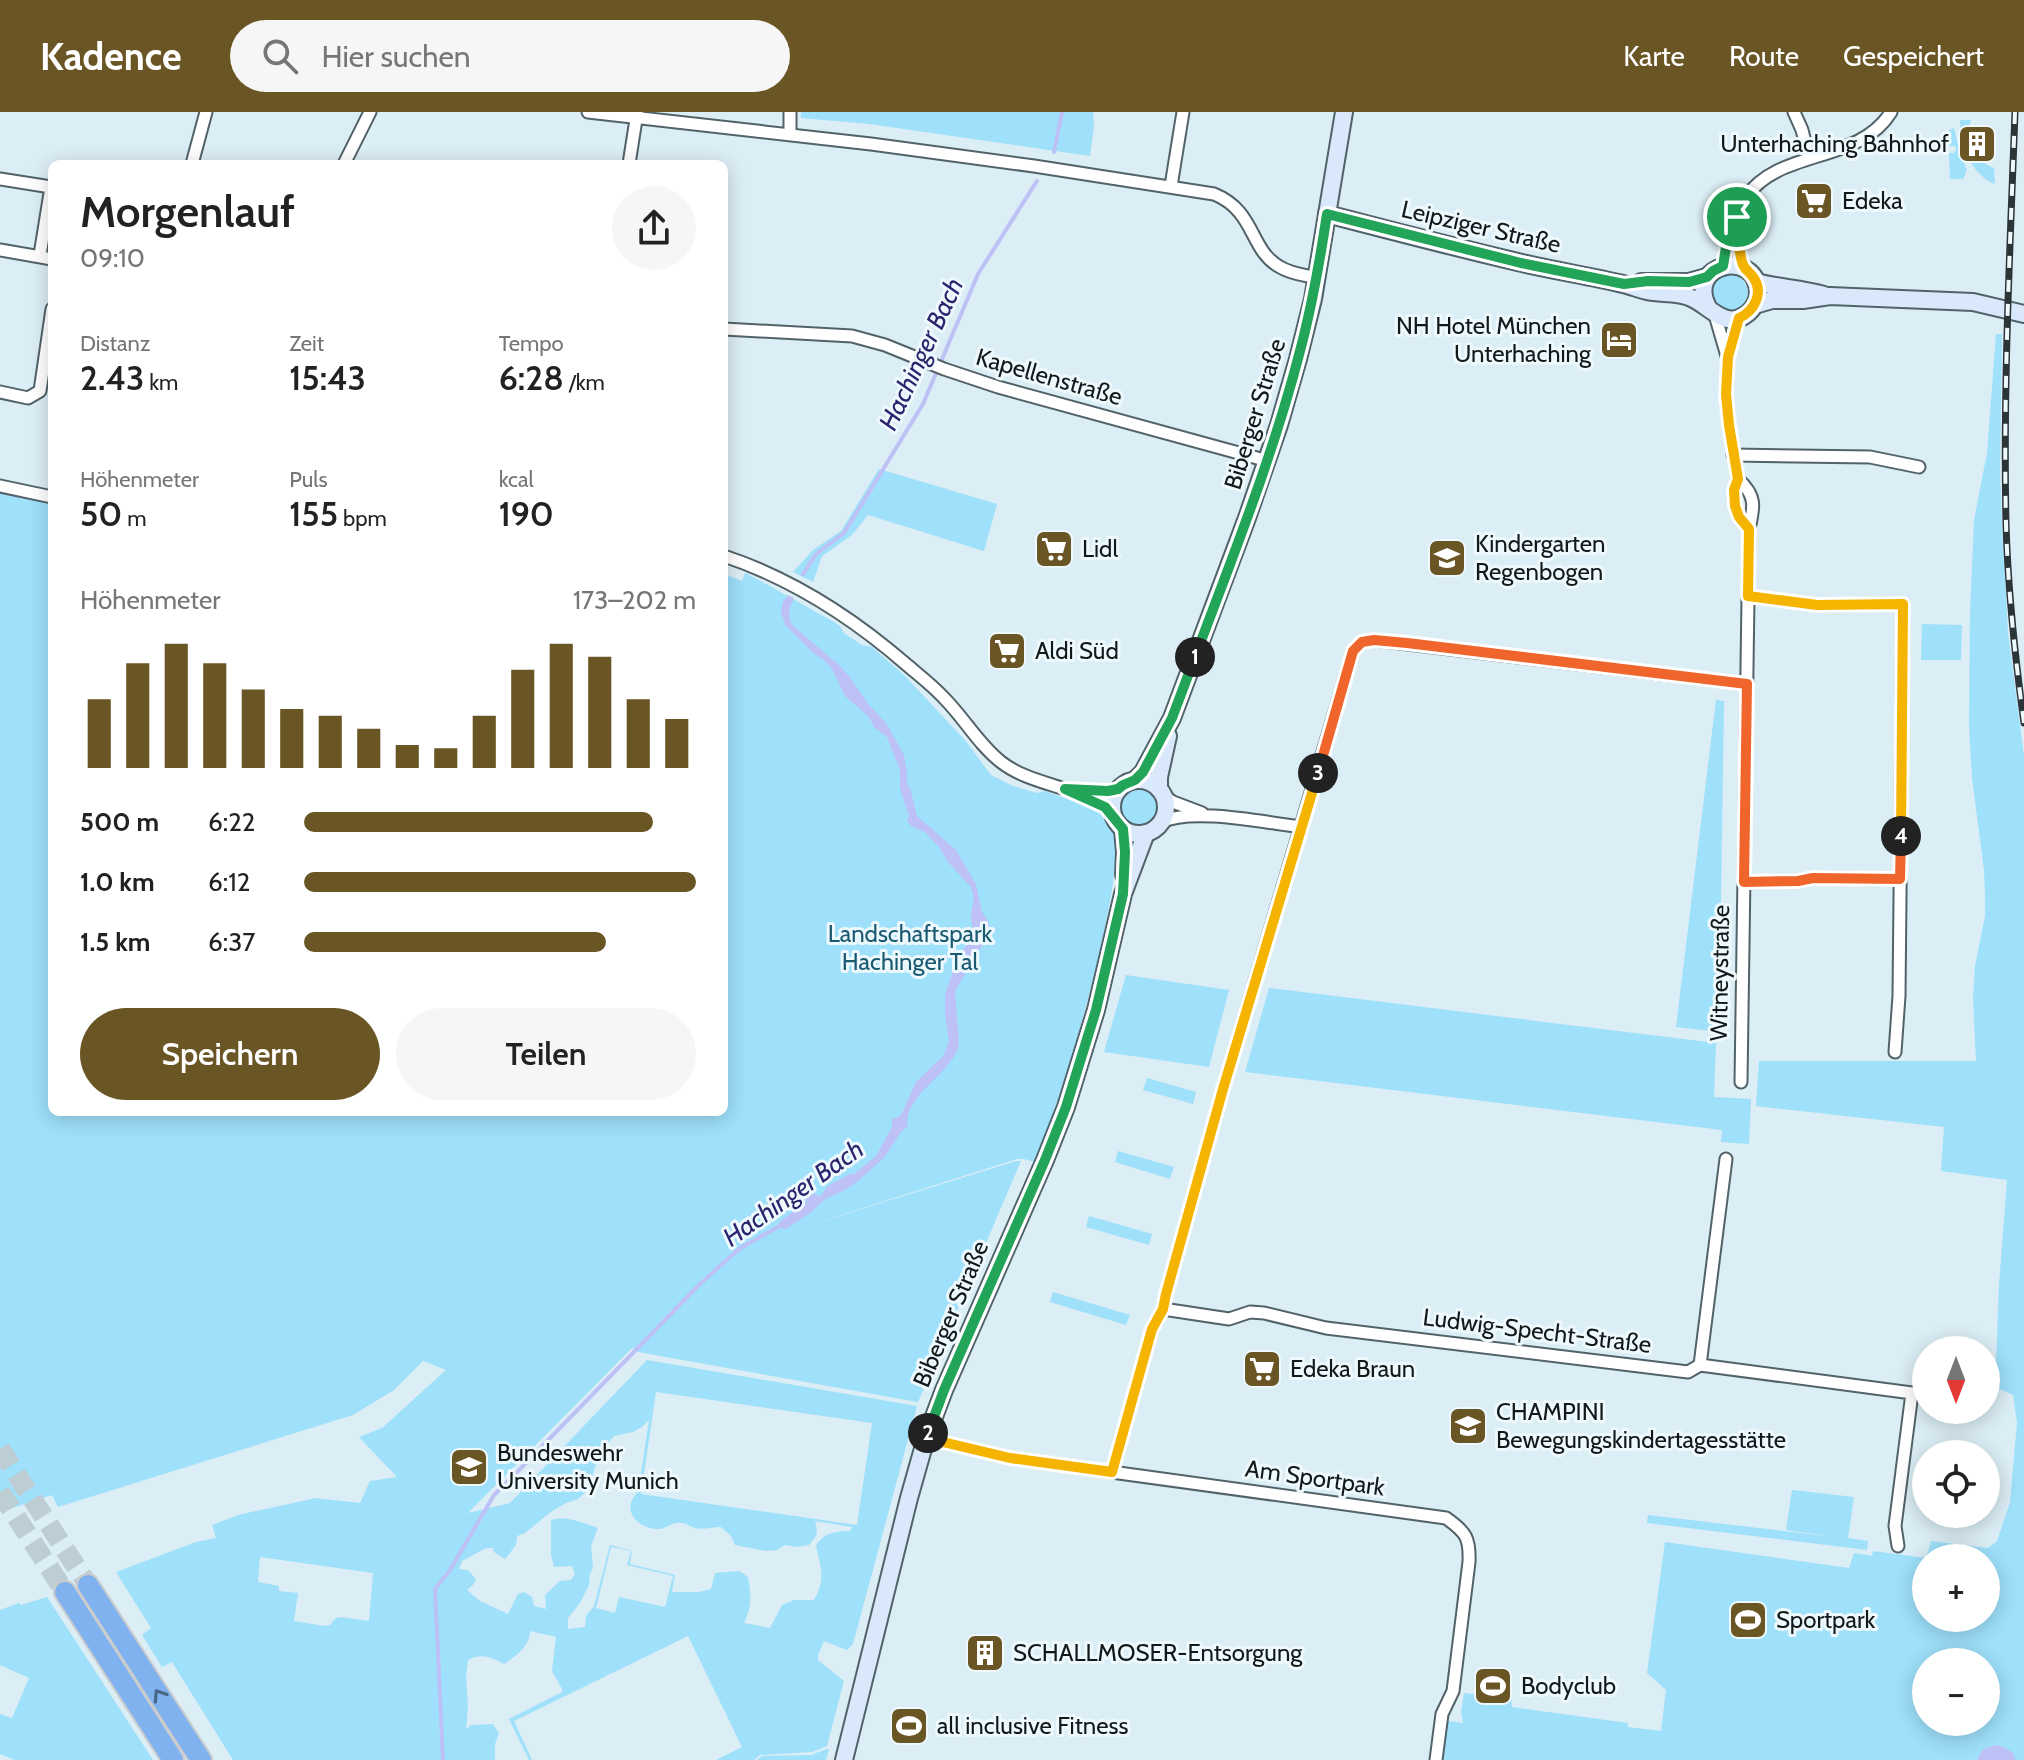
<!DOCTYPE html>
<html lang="de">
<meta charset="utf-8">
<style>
:root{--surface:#fff;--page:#f6f6f6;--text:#222;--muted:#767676;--accent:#6a5524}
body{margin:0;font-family:Cabin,sans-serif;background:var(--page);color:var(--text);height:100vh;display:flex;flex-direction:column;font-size:30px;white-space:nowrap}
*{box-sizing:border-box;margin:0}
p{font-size:26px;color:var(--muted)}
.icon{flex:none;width:44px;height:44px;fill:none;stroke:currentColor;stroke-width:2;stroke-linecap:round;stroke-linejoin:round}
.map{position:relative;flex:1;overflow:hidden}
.drawer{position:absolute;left:48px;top:48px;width:680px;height:956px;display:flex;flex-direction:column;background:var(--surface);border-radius:12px;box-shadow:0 4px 20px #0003}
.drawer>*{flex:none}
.needle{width:52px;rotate:180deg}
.controls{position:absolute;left:1912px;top:1224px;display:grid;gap:16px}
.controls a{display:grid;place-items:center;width:88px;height:88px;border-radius:50%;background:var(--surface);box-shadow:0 4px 20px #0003;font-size:40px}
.pin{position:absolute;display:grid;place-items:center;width:68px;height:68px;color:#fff;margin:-34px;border:4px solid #fff;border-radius:50%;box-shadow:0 2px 8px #0007}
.km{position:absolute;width:40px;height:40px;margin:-20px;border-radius:50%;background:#222;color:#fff;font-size:22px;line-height:40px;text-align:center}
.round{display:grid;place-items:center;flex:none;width:84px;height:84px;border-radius:42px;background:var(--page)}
.head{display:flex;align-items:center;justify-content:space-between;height:136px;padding:0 32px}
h1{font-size:44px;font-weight:600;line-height:60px}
.stats{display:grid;grid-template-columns:repeat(3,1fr);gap:12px;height:136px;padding:8px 32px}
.stats div{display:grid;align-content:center}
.stats b{font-size:34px;font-weight:600}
.stats small{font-size:22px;font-weight:400}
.stats p{font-size:22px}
.chart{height:224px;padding:16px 32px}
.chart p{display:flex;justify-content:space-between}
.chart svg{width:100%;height:144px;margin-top:8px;stroke:var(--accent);stroke-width:6}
.primary-button{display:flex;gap:16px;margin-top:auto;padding:16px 32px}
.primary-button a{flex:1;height:92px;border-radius:48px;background:var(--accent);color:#fff;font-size:32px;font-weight:600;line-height:92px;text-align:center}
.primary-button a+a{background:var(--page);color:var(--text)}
ul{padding:0 32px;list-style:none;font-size:26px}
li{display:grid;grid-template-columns:128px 96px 1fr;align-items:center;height:60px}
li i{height:20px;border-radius:10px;background:var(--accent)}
header{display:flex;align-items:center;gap:48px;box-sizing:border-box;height:112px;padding:0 40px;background:var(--accent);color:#fff}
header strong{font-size:38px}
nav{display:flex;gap:44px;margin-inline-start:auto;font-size:28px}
.search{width:560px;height:72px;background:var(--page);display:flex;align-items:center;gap:20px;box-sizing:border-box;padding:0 28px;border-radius:44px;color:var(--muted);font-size:30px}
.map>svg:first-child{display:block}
</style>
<header>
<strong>Kadence</strong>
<div class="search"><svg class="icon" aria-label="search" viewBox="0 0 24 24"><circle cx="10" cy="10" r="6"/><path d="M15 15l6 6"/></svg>Hier suchen</div>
<nav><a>Karte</a><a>Route</a><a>Gespeichert</a></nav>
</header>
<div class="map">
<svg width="2024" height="1648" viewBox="0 0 2024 1648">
<rect width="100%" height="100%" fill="#dbedf5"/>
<!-- green -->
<g fill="#9fe0fb" fill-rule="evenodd">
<path d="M801 0H1093L1094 14 1090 44 869 12 801 6Z"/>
<path d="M1960 8H1971C1964 30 1973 48 1994 56L1995 72C1970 62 1961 33 1960 8Z"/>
<path d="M1954 16 1960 42 1967 58 1963 67H1950L1949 41H1954L1956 38 1955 34H1949V18Z"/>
<circle cx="1730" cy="181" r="18"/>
<path d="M1996 222H2002L2000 361 2002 414 2008 521 2024 644V1648H1443L1448 1609 1463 1611 1461 1600 1464 1581 1511 1587 1512 1595 1628 1611V1615L1661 1619 1666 1578 1647 1561 1665 1430 1849 1456 1854 1441 1872 1444 1873 1439 1926 1446 1931 1429 1988 1436 1997 1429 2010 1390 2017 1311 2013 1283 1995 1275 1999 1173 2007 1068 1941 1059 1944 1015 1756 994 1759 949H1976L1973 886 1975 854 1985 804V784L1984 758 1972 666 1969 614 1970 502 1974 408 1987 341ZM1926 1446H1986V1506H1926ZM1926 1550H1986V1610H1926Z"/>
<path d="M879 357 997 392 984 439 868 403 852 423 822 444 813 470 793 460 813 438 841 419Z"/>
<path d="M0 381 52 391V1000H724V462L742 469 745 461 748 462 834 510 840 514 844 521 862 533 872 535 904 563 965 628 991 663 1013 674 1037 681 1045 679 1098 698C1105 704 1117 718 1118 728 1119 733 1117 741 1116 746 1114 763 1112 779 1109 795 1092 883 1067 967 1035 1050L1024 1047H1017L784 1121 1016 1049H1021L918 1290 638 1240 632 1236 468 1401 510 1391 647 1248 917 1294 853 1532 847 1538 824 1529 818 1543V1548L844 1569 827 1634 812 1640 760 1643 754 1648H716L742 1635 688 1524 514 1609 532 1648H529L509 1607 562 1580V1577L552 1559 556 1525 530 1519C530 1534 516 1544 504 1552 491 1545 481 1541 468 1548L466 1564 468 1595 466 1617 471 1613 493 1612 499 1621 495 1632V1648H233L172 1550 162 1555 142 1523 151 1516 116 1460 196 1430 216 1426 212 1413 238 1403 316 1386 360 1391 370 1369 397 1365 359 1325 382 1316 446 1258 423 1249 394 1278 353 1303 58 1395 52 1383 0 1400ZM656 1280 872 1311 857 1413 641 1382ZM649 1308 638 1380C619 1398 639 1418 659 1417 665 1417 671 1411 677 1411 685 1410 689 1414 695 1416 702 1418 714 1415 721 1415L731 1424 735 1433 765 1439 777 1438 785 1433 797 1435 809 1433C818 1423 818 1421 815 1409L852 1415 850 1419C835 1420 824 1420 816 1434 821 1456 826 1467 814 1488H794L782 1493 770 1516 744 1511C752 1495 751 1482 748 1465L739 1459 715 1461 711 1477 699 1480H672L675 1463 630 1452 632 1439 610 1433 594 1494 586 1504 585 1515 568 1517V1506L580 1491 589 1473 590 1462 593 1456 591 1434 598 1416C583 1411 567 1403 551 1408V1443L554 1455 572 1454 575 1462 571 1468 560 1469 545 1483 546 1497 534 1494 532 1485 524 1480 518 1482 508 1502 480 1489 467 1478 473 1473 476 1467 468 1458 459 1457 462 1449 486 1436H493L494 1440 505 1447 516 1433 517 1424 525 1421 552 1399 566 1391 578 1387 588 1378 599 1343 614 1324 633 1320 642 1315ZM611 1435 631 1439 627 1453 673 1464 665 1495 619 1485 615 1501 596 1496ZM260 1445 373 1461 369 1509 341 1505 336 1506 330 1513 324 1514 294 1509 298 1481 279 1479V1474L258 1470Z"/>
<path d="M1922 512 1962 513 1961 548H1921Z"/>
<path d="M1716 588 1724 589 1719 920 1676 915Z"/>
<circle cx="1138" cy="696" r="20"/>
<path d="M1126 863 1229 878 1209 955 1104 940Z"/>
<path d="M1269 876 1716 931 1714 985 1751 987 1749 1032 1721 1030 1722 1018 1245 960Z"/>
<path d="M1147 966 1196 980 1193 992 1143 978Z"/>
<path d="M1118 1039 1174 1055 1170 1067 1115 1050Z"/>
<path d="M1089 1104 1152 1122 1149 1133 1086 1115Z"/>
<path d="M1053 1180 1130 1203 1126 1213 1050 1190Z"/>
<path d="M1792 1378 1854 1385 1848 1426 1868 1429 1867 1438 1647 1411 1648 1403 1843 1426 1786 1418Z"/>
<path d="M47 1485 153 1648H15L0 1642V1602L12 1606 29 1566 0 1553V1498L19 1491 21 1493Z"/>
<path d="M827 1637H829L826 1648H757L762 1644 811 1643Z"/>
</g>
<!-- water -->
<g fill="#bdc1f5">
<path d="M788 483 794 486C789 497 787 502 792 513L839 553 849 564 869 593 886 611 904 643 907 660V672L910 676 917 704 956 738 976 772 982 800 989 811V819L983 833 968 854 964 865 961 868 955 880 959 930C958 958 901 984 908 1014L902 1019 883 1047 859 1068 847 1077 825 1087 810 1101 784 1118 779 1110 807 1090 806 1086 814 1081 820 1085 828 1074 850 1062 853 1063 876 1044 892 1015V1007L898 1005 902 1001 916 970 944 943 949 929 945 902V883L958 843 968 832 973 823 971 802 974 786 971 775 948 750 939 735 925 720 911 714 907 708 909 704 900 676V658L887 625 874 615 869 605 845 584 832 557 825 549 812 540 785 513 781 500 783 490Z"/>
<path d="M1994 1633 2004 1635 2014 1642 2015 1648H1977L1982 1638Z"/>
</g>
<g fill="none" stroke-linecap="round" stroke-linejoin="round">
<!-- stream -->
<g stroke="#bdc1f5" stroke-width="4">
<path d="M1054 40 1062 0"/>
<path d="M803 462 816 442 844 421 923 292 978 162 1037 69"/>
<path d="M443 1648 435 1477 450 1458 494 1383 522 1355 698 1174 739 1137 783 1112"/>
</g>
<!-- motorway-tunnel -->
<g stroke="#bdcdd4" stroke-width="20" stroke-dasharray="20 10" stroke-linecap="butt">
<path d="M0 1337 88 1473"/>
<path d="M0 1380 65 1480"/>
</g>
<!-- minor casing -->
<g stroke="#526269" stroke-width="15">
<g id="minor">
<path d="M588 0 871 32 1034 54 1214 82C1256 99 1249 138 1280 155 1291 162 1305 163 1317 166"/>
<path d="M790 0V22"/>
<path d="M1794 0 1802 18 1809 46"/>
<path d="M192 52 206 0"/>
<path d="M344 52 370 0"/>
<path d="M629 52 637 1"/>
<path d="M0 67 51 75 40 143"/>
<path d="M1171 74 1183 0"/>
<path d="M1737 106 1740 143 1744 156"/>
<path d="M0 138 52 147"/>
<path d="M1723 154C1725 145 1725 134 1728 124 1729 118 1734 113 1736 108 1740 100 1740 93 1746 85 1780 36 1859 52 1891 0"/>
<path d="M1715 203 1727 244"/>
<path d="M1739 206 1728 245 1726 282 1729 313 1738 367 1734 378 1735 394 1739 405 1749 417"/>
<path d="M724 217 852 224 885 233 944 257 998 275 1268 349"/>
<path d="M0 280 28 286 40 279 52 197"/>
<path d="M1733 343 1870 345 1919 355"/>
<path d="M1738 367C1757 384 1754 395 1749 417L1741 970"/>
<path d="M0 374 52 385"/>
<path d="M724 444C793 467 853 506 907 553 920 564 933 574 944 586 964 606 979 633 1001 650 1033 675 1083 674 1112 701"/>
<path d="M1748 484 1817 493 1903 492 1899 884 1895 940"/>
<path d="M1075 678 1108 679 1118 677"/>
<path d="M1164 684 1173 690 1202 701"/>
<path d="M1161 710C1193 695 1266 711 1302 715"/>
<path d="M1744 770 1798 769 1813 766 1900 767"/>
<path d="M1163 1197 1229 1207 1250 1200 1264 1201 1326 1216 1688 1260 1700 1253"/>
<path d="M1700 1253 1912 1281 1895 1414 1898 1434"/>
<path d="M1700 1253 1726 1047"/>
<path d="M926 1326 1010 1346 1446 1406C1466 1420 1470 1426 1469 1450L1453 1579 1442 1602 1436 1648"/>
<path d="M1112 1360 1152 1217 1163 1197 1166 1182 1223 977 1353 539 1362 530 1374 528 1747 572"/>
</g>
</g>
<!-- secondary casing -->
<g stroke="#526269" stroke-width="20">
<g id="secondary">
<path d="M1327 102C1392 119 1457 136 1522 151 1556 159 1590 164 1623 172 1631 174 1639 177 1647 179 1660 182 1676 180 1689 185 1709 192 1725 220 1748 201 1754 196 1758 188 1758 180 1757 136 1683 151 1709 197"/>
<path d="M1641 170H1689L1707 165"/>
<path d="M1756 170C1778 176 1801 176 1824 183"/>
<path d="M1755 193 1772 188H1803L1830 184 1973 190 2024 202"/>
<circle cx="1139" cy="695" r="27"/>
<path d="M1135 668 1143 660 1172 606 1247 406 1279 313 1298 247 1313 187 1344 0"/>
<path d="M1159 677V665L1168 624"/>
<path d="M1123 717 1125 740 1124 763"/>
<path d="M844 1648 909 1386 926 1326 944 1278 1045 1048 1066 995 1096 898 1123 782 1146 721"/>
</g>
</g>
<!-- motorway casing -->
<g stroke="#cbcccd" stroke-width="24">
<g id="motorway">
<path d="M88 1473 201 1648"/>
<path d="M65 1480 173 1648"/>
</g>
</g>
<!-- minor -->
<use href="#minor" stroke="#fff" stroke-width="11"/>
<!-- secondary -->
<use href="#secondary" stroke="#d9e8fa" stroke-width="16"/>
<!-- motorway -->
<use href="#motorway" stroke="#7fb2ef" stroke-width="20"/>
<!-- rail casing -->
<g stroke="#2b3437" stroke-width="7">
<path id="rail" d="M2015 0C2010 137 2003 275 2006 412 2008 479 2015 545 2024 611"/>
</g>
<!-- rail -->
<use href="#rail" stroke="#eef9fd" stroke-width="4" stroke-dasharray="12" stroke-linecap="butt"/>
</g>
<!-- one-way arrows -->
<defs><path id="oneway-chevron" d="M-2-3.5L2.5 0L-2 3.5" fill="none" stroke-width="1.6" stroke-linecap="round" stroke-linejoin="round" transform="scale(2)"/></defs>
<use stroke="#486685" href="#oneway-chevron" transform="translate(159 1583) rotate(-123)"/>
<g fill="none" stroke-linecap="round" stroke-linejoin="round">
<!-- split-1 casing -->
<g stroke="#fff" stroke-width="16">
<path id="split-1" d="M1195 545C1233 444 1273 344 1300 239 1312 194 1320 148 1327 102L1521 151 1624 172 1648 169 1689 170 1707 165 1713 159 1723 154 1728 123 1737 105"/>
</g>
<!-- split-2 casing -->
<g stroke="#fff" stroke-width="16">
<path id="split-2" d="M928 1321 944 1278 1045 1048 1066 995 1096 898 1123 782 1125 740 1123 717 1105 695 1065 677 1108 679 1118 677 1123 673 1135 668 1143 660 1172 606 1195 545"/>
</g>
<!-- split-3 casing -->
<g stroke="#fff" stroke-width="16">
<path id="split-3" d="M928 1321 926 1326 1010 1346 1112 1360 1152 1217 1163 1197 1166 1182 1223 977 1318 661"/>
</g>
<!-- split-4 casing -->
<g stroke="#fff" stroke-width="16">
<path id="split-4" d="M1318 661 1353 539 1362 530 1374 528 1407 531 1747 572 1744 770 1798 769 1813 766 1900 767 1901 724"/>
</g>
<!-- split-5 casing -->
<g stroke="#fff" stroke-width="16">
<path id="split-5" d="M1737 105C1739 120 1738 136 1742 150 1744 158 1748 158 1753 165 1764 180 1755 199 1739 206L1728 245 1726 282 1729 313 1738 367 1734 378 1735 394 1739 405 1749 417 1748 484 1817 493 1903 492 1901 724"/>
</g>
<!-- split-1 -->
<use href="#split-1" stroke="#22a559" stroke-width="10"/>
<!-- split-2 -->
<use href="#split-2" stroke="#22a559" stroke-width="10"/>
<!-- split-3 -->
<use href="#split-3" stroke="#f5b400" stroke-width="10"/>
<!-- split-4 -->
<use href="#split-4" stroke="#f0652b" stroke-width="10"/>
<!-- split-5 -->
<use href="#split-5" stroke="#f5b400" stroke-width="10"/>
</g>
<!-- icons -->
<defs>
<g id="building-square" transform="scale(2)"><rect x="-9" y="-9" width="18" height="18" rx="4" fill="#6a5524" stroke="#eef9fd"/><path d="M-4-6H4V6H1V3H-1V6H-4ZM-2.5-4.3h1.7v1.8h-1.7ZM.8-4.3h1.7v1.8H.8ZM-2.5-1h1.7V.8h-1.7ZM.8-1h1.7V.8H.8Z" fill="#fff"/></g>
<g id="supermarket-square" transform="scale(2)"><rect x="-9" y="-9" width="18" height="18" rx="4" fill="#6a5524" stroke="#eef9fd"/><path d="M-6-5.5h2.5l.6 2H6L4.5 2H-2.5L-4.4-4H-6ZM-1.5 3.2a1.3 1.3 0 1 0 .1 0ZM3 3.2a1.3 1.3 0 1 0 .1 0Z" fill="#fff"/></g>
<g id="hotel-square" transform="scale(2)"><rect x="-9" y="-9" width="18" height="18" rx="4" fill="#6a5524" stroke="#eef9fd"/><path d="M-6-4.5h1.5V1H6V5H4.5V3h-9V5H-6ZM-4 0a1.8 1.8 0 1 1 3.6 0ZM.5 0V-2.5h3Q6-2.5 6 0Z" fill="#fff"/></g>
<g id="school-square" transform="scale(2)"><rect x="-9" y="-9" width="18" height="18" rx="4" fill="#6a5524" stroke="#eef9fd"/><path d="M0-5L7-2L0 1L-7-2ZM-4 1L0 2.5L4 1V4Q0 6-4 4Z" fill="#fff"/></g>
<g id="university-square" transform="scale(2)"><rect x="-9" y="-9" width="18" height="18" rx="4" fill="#6a5524" stroke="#eef9fd"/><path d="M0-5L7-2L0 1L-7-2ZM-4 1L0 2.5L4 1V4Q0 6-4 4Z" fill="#fff"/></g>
<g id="stadium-square" transform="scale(2)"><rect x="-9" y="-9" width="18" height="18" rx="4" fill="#6a5524" stroke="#eef9fd"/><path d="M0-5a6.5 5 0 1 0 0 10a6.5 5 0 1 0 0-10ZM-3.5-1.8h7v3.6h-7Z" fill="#fff"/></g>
</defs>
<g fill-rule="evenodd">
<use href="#building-square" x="1977" y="32"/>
<use href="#supermarket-square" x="1814" y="89"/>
<use href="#hotel-square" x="1619" y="228"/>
<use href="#supermarket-square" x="1054" y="437"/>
<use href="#school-square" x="1447" y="446"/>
<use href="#supermarket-square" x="1007" y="539"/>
<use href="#supermarket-square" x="1262" y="1257"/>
<use href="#school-square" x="1468" y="1314"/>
<use href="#university-square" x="469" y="1355"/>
<use href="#stadium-square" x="1748" y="1508"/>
<use href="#building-square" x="985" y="1541"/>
<use href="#stadium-square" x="1493" y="1574"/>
<use href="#stadium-square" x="909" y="1614"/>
</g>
<g text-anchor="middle" stroke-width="6" stroke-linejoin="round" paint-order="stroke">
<!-- poi labels -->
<g font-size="24" fill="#12191b" stroke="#eef9fd" text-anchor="start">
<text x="1949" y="40" text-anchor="end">Unterhaching Bahnhof</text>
<text x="1842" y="97">Edeka</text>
<text x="1591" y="222" text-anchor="end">NH Hotel München<tspan x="1591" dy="28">Unterhaching</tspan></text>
<text x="1475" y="440">Kindergarten<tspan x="1475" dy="28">Regenbogen</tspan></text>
<text x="1082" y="445">Lidl</text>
<text x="1035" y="547">Aldi Süd</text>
<text x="1290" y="1265">Edeka Braun</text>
<text x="1496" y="1308">CHAMPINI<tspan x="1496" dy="28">Bewegungskindertagesstätte</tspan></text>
<text x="497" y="1349">Bundeswehr<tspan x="497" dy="28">University Munich</tspan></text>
<text x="1776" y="1516">Sportpark</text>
<text x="1013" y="1549">SCHALLMOSER-Entsorgung</text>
<text x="1521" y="1582">Bodyclub</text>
<text x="937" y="1622">all inclusive Fitness</text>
</g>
<!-- street labels -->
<g font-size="24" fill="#12191b" stroke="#eef9fd">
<text transform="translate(1481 115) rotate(13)" y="8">Leipziger Straße</text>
<text transform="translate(1049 265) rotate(16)" y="8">Kapellenstraße</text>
<text transform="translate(1255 302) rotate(-73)" y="8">Biberger Straße</text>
<text transform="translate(1720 861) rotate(-89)" y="8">Witneystraße</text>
<text transform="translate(951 1202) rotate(-67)" y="8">Biberger Straße</text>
<text transform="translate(1537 1219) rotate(7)" y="8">Ludwig-Specht-Straße</text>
<text transform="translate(1315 1366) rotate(8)" y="8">Am Sportpark</text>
</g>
<!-- park labels -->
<g font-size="24" fill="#195a70" stroke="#eef9fd">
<text x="910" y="830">Landschaftspark<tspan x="910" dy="28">Hachinger Tal</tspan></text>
</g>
<!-- water labels -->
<g font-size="26" font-style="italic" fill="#2b246d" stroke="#eef9fd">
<text transform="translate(921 242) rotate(-65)" y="9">Hachinger Bach</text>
<text transform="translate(793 1081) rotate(-35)" y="9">Hachinger Bach</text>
</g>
</g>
</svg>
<div class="controls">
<a><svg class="needle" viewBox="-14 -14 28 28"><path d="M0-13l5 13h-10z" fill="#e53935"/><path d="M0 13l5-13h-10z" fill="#767676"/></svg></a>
<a><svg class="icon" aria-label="locate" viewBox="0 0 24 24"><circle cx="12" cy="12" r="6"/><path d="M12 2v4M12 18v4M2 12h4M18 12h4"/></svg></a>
<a>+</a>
<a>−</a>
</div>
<div class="pin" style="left:1737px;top:105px;background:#1e9e55"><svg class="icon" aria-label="arrive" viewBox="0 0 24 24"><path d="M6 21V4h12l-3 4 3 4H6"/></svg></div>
<b class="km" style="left:1195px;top:545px">1</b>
<b class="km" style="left:928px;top:1321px">2</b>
<b class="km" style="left:1318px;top:661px">3</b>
<b class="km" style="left:1901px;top:724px">4</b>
<section class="drawer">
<div class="head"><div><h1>Morgenlauf</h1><p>09:10</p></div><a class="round"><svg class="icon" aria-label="share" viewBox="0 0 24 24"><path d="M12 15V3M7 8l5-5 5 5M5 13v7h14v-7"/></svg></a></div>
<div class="stats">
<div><p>Distanz</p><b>2.43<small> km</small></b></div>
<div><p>Zeit</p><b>15:43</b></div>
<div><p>Tempo</p><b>6:28<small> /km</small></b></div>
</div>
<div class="stats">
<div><p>Höhenmeter</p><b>50<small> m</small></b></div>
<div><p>Puls</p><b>155<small> bpm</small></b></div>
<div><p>kcal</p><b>190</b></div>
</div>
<div class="chart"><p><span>Höhenmeter</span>173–202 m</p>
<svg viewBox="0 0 160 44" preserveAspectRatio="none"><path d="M5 44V23M15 44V12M25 44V6M35 44V12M45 44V20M55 44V26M65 44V28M75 44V32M85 44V37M95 44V38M105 44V28M115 44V14M125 44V6M135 44V10M145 44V23M155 44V29"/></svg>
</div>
<ul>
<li><b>500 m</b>6:22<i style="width:89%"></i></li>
<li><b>1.0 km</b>6:12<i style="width:100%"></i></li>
<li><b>1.5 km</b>6:37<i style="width:77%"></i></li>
</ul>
<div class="primary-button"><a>Speichern</a><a>Teilen</a></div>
</section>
</div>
